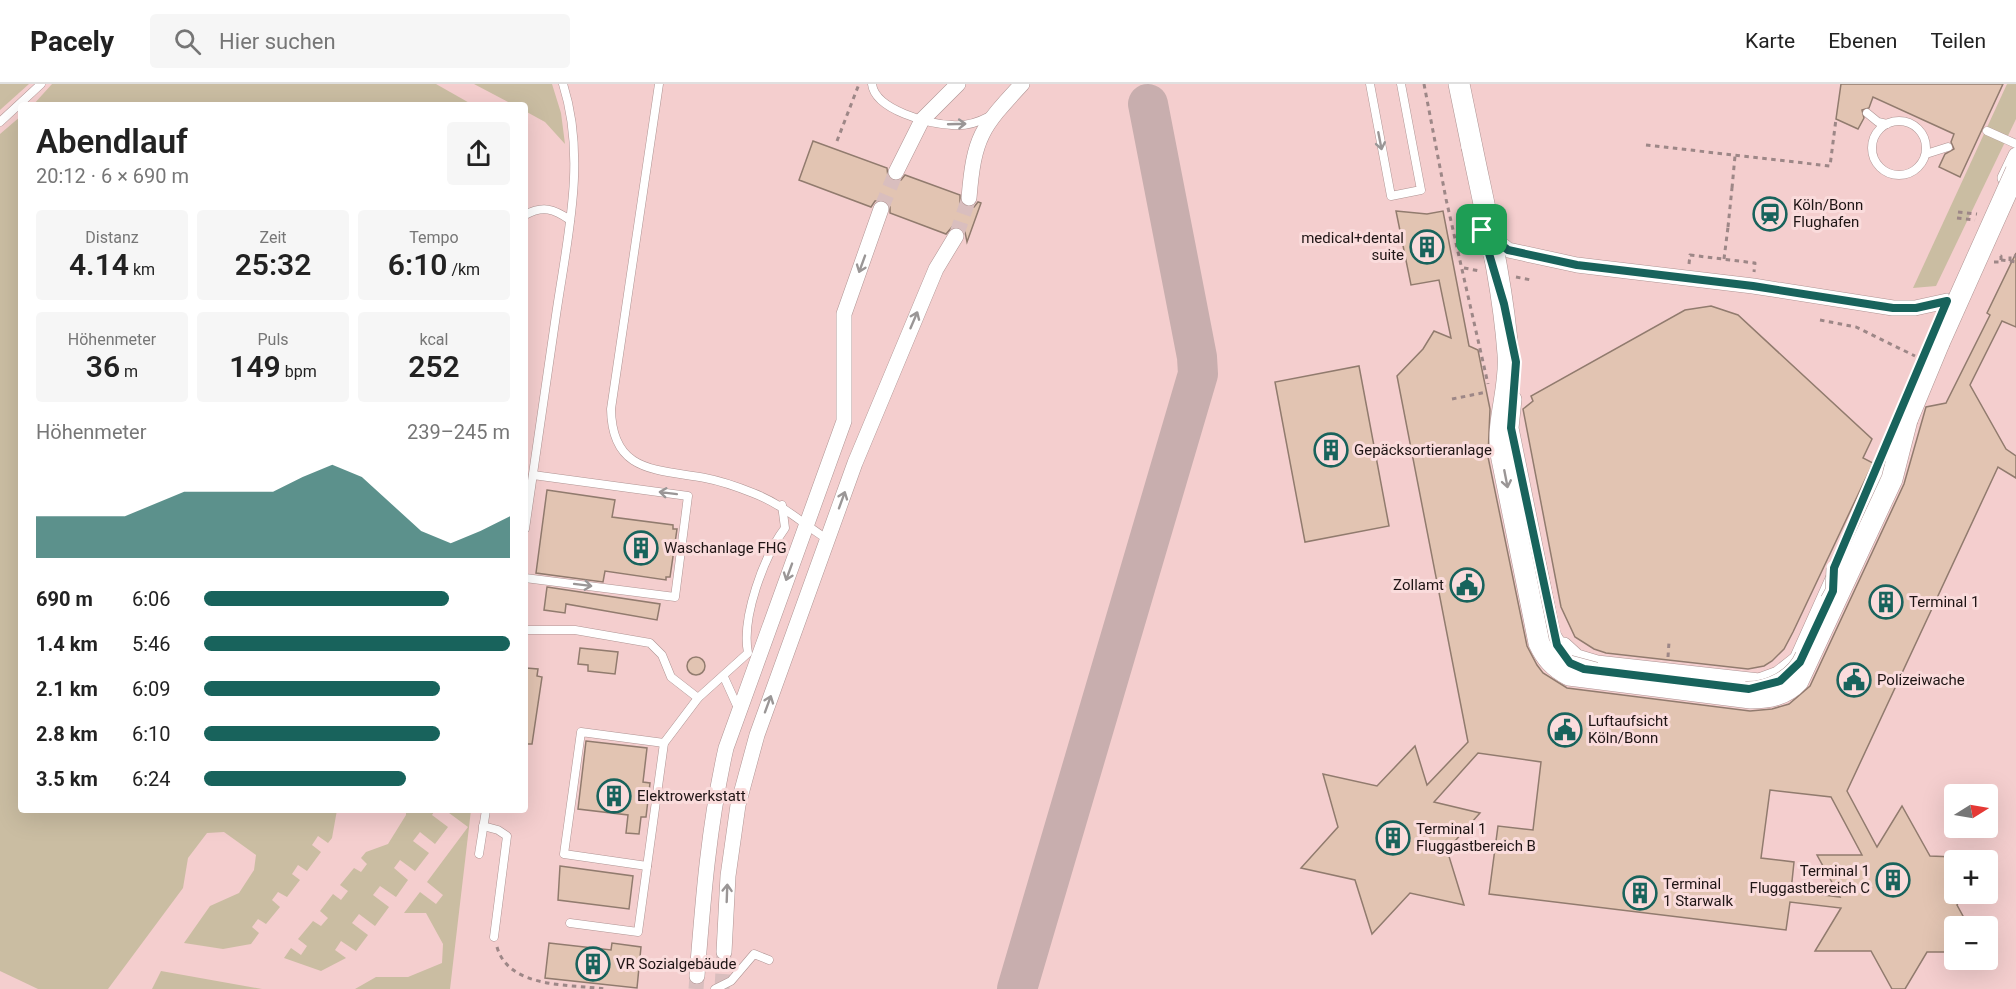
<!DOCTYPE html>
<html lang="de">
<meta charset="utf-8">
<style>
:root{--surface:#fff;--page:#f6f6f6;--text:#222;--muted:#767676;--line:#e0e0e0;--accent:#18635c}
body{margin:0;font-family:Roboto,sans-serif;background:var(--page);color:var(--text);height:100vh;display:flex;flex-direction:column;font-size:22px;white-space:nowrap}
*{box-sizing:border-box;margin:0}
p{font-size:20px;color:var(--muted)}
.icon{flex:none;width:33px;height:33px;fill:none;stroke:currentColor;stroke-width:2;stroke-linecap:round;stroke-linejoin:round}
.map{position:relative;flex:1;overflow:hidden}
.panel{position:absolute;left:18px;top:18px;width:510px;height:711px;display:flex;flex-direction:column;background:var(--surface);border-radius:6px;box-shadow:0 6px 24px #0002}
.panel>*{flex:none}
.needle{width:39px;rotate:79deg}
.buttons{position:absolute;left:1944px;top:700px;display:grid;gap:12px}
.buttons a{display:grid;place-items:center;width:54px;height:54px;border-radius:6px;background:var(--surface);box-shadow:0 6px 24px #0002;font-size:30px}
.pin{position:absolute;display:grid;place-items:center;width:51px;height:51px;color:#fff;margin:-26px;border-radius:12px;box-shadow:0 3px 9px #0006}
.round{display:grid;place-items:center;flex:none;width:63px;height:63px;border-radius:6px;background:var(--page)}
.head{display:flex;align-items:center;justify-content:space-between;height:102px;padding:0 18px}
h1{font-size:33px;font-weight:600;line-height:45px}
.metrics{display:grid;grid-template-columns:repeat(3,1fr);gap:9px;height:102px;padding:6px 18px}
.metrics div{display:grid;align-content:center;border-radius:6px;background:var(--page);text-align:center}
.metrics b{font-size:30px;font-weight:600}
.metrics small{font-size:16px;font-weight:400}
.metrics p{font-size:16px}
.chart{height:168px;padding:12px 18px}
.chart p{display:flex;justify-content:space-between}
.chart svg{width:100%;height:108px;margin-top:6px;fill:var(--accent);opacity:.7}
ul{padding:0 18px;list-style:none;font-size:20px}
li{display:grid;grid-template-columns:96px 72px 1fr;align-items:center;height:45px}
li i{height:15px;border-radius:8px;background:var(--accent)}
header{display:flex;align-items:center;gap:36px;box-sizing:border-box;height:84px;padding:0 30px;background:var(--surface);border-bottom:2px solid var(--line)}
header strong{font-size:28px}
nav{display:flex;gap:33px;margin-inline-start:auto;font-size:21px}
.search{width:420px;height:54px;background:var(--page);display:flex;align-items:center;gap:15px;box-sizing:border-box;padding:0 21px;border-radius:6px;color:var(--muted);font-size:22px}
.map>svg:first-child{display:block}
</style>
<header>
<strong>Pacely</strong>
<div class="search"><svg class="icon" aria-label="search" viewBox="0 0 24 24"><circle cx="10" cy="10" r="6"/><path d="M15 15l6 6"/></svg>Hier suchen</div>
<nav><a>Karte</a><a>Ebenen</a><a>Teilen</a></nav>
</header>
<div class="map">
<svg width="2016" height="905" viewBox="0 0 2016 905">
<rect width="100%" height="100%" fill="#fadcdc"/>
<!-- built -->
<path fill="#f4cece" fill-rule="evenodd" d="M0 0H2016V905H0ZM21 21H525V726H21ZM1954 711H1988V744H1954ZM1954 777H1988V810H1954ZM1954 843H1988V876H1954Z"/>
<!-- green -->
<g fill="#cabda2">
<path d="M0 0H29L0 26Z"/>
<path d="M52 0H436L473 21H33Z"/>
<path d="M474 0H552L561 29 565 60 545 38 525 27V21H514Z"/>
<path d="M2007 0H2016V35L1936 202 1913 204Z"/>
<path d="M21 32V726H337L332 754 328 759 318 752 312 761 321 768 307 787 298 781 292 790 300 796 287 813 278 808 272 816 280 823 266 840 258 835 252 843 259 849 251 860 223 865 184 859 210 822 239 809 254 786 256 771 224 748 207 749 188 774 183 804 108 905H38L0 887V50Z"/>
<path d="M406 726H435L432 731 448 743 435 760 420 748 413 757 429 769 415 787 400 776 394 784 408 796 396 813 380 802 373 811 389 823 375 842 359 830 352 839 368 851 356 867 341 857 335 866 346 874 321 887 284 874 291 864 301 871 307 862 298 855 313 837 321 842 328 834 320 827 333 810 341 816 348 807 340 801 354 784 361 788 367 780 361 774 366 768 388 760 406 731Z"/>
<path d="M445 726H471L450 905H355L376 893H408L442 879 443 860 426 829H404L420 808 436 820 443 811 427 798 468 743Z"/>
<path d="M161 887 262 905H152Z"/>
</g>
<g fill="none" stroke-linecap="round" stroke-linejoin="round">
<!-- taxiway -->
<path stroke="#c8aeae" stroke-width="40" d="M1017 905 1198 290 1197 273 1148 20"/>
</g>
<!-- building -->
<g fill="#e2c4b2" stroke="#917b6e" stroke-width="1.5" fill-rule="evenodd">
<path d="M1841 0H2003L1960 93 1939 83 1945 70 1954 65 1951 58 1954 50 1873 13 1869 24 1862 26 1864 34 1858 45 1836 35Z"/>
<path d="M813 57 887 84 888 93 892 97 901 96 905 91 960 111V119L967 124 974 123 978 118 981 119 967 158 965 148 961 143H952L946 150 890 129V123L885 116 875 117 871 123 799 96Z"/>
<path d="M1396 127 1427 130 1443 127 1469 262 1478 266 1490 325 1488 373 1527 562 1537 581 1543 589 1567 604 1750 627 1772 625 1789 620 1810 602 1904 400 1926 323 1946 319 1990 231 1987 229 2016 169V243L2002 237 1970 301 2006 365 2016 372V394L1998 383 1847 707 1877 763 1902 722 1930 772 1954 773V810H1963L1957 821 1969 843H1954V868H1927L1905 905H1892L1871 867H1815L1841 824 1790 818 1786 846 1489 810 1498 742 1533 746 1541 678 1478 669 1434 718 1480 729 1447 766 1464 821 1410 809 1372 850 1355 796 1301 784 1338 743 1323 690 1377 702 1415 662 1427 701 1468 658 1397 292 1423 265 1434 247 1451 254 1439 196 1411 201ZM1770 706 1831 713 1862 771H1817L1840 813 1791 807 1794 778 1761 774Z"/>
<path d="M1711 222 1738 231 1872 355 1863 374 1873 379 1793 548 1784 565 1772 577 1764 582 1748 585 1606 569 1594 565 1575 553 1561 523 1523 325 1533 317 1531 312 1685 226Z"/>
<path d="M1359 282 1389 442 1305 458 1275 298Z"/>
<path d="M547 406 615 416 612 433 673 441V445H677L670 493H666V496L605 487 603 498 536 489Z"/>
<path d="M547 503 660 520 657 536 566 520 565 529 544 526Z"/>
<path d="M580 564 618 568 615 590 588 587V581L578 580Z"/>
<circle cx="696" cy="582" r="9"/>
<path d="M526 584 538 585 537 592 542 593 532 660H525Z"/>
<path d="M586 657 647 664 643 698 650 699 646 733H641L639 750 626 749 628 731 578 725Z"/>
<path d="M560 782 633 792 629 825 558 816Z"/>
<path d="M549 859 611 866 612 859 641 863 637 904 545 894Z"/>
</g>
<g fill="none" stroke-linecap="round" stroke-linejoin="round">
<!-- street-tunnel -->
<g stroke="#d9bebe" stroke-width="15" stroke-dasharray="15 8" stroke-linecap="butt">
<path d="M881 125 896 88"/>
<path d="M956 152 969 114"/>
<path d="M696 905 697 892"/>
<path d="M722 905 724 868"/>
</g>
<!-- lane casing -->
<g stroke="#af9493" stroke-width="9">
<g id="lane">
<path d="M659 0 611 325C612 389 656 385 705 394 721 397 738 403 753 409 782 420 802 439 827 455"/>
<path d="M872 0C875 26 929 40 952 41 964 42 977 39 988 33"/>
<path d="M1370 0 1391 112 1421 106 1401 0"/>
<path d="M1867 29 1878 38 1887 40"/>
<circle cx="1899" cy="64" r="27"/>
<path d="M0 38 41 0"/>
<path d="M1987 47 2016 60"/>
<path d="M1926 70 1948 63"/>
<path d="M525 131C543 121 554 125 570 136"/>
<path d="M525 445C535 373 546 302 556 231 567 155 587 75 563 0"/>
<path d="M525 494 675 513 688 412 533 391"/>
<path d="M525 546H575L650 559 662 571 671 593 698 614"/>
<path d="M724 593 738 624"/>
<path d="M483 742 498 746 507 752 494 853"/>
<path d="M479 770 486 726"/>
<path d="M647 782 564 770 581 648 664 659"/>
<path d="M570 839 638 848 664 659 698 614 748 569C741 534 764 472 785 444L782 421"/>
<path d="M715 905 731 897 754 870 769 876"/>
</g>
</g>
<!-- street casing -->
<g stroke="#af9493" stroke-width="16">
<g id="street">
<path d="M896 88 922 36 958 0"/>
<path d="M2005 94 2016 71"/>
<path d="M969 114C974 53 981 44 1022 0"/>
<path d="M1489 151 1508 166 1577 181 1753 202 1893 224H1915L1947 217"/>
<path d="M1514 315 1511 344 1553 551 1570 579"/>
<path d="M1564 561 1577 573 1597 579 1759 597 1778 590 1797 575 1893 361"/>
<path d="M724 868 728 792 738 721 757 651 855 379 936 185 956 152"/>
<path d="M697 892C703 815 709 739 726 664L844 337V230L881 125"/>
</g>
</g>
<!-- secondary casing -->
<g stroke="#af9493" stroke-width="22">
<g id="secondary">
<path d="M1459 0 1472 63"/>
<path d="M1907 336 1939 259"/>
</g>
</g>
<!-- path -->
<g stroke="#9d8787" stroke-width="3" stroke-dasharray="4.5 4.5" stroke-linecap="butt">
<path d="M1424 0 1446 115 1488 300"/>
<path d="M837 57 859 0"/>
<path d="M1646 61 1830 82 1836 35"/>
<path d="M1732 104 1735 72"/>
<path d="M1958 128 1977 130"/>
<path d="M1957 134 1975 136"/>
<path d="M1724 175 1728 143"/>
<path d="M2001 176 2010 177V172H2016"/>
<path d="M2010 177 2016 178"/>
<path d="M1994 178H2001V172H1996"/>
<path d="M1689 180 1690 171 1755 179 1754 188"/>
<path d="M1464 184 1480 187"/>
<path d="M1516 193 1531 196"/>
<path d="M1820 236 1856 243 1915 272"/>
<path d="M1452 315 1487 308"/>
<path d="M1668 573 1669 558"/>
<path d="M497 863C509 905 570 900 605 905"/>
</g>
<!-- lane -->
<use href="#lane" stroke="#fff" stroke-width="8"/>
<!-- street -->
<use href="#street" stroke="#fff" stroke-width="15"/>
<!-- secondary -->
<use href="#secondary" stroke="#fff" stroke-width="21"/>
<!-- street-bridge casing -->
<g stroke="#af9493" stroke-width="16" stroke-linecap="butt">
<g id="street-bridge">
<path d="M1828 516 1833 507 1834 484"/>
<path d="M1570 579 1596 586"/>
<path d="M1745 605C1768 606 1794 593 1803 571"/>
</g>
</g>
<!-- secondary-bridge casing -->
<g stroke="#af9493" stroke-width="22" stroke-linecap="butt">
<g id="secondary-bridge">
<path d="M1472 63C1486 131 1503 200 1508 270 1511 304 1496 336 1501 370L1539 559C1546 574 1554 583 1569 591L1751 614C1769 614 1785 611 1798 597L1892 395 1907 336"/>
<path d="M1939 259 2016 87"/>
</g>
</g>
<!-- path-bridge -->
<path stroke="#9d8787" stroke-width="3" stroke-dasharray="4.5 4.5" stroke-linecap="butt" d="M1728 143 1732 104"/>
<!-- street-bridge -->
<use href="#street-bridge" stroke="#fff" stroke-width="15"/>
<!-- secondary-bridge -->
<use href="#secondary-bridge" stroke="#fff" stroke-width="21"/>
</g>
<!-- one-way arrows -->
<defs><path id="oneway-shaft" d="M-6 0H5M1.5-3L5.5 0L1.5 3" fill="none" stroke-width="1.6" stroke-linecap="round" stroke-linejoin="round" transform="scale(1.5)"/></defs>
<g stroke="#9a9696">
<use href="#oneway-shaft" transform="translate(957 40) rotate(-2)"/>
<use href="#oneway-shaft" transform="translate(1380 57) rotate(79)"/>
<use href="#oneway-shaft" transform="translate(862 180) rotate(110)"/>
<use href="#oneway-shaft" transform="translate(914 236) rotate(-67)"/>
<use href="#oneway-shaft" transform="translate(1506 395) rotate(79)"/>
<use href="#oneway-shaft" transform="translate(668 409) rotate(-173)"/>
<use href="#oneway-shaft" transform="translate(842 416) rotate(-70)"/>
<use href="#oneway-shaft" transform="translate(789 488) rotate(110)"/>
<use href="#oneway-shaft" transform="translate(583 501) rotate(7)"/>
<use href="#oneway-shaft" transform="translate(768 620) rotate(-70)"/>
<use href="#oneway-shaft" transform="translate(727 809) rotate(-88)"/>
</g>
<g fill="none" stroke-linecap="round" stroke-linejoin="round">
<!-- route casing -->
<g stroke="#fff" stroke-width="12">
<path id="route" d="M1482 146 1508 166 1577 181 1753 202 1893 224H1916L1947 217 1834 484 1833 507 1800 578 1780 597 1749 605 1584 585 1570 579 1557 561 1511 344 1516 278 1504 220Z"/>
</g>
<!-- route -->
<use href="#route" stroke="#18635c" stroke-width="8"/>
</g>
<!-- icons -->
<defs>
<g id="station-ring" transform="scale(1.725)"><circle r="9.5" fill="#fadcdc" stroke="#18635c" stroke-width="1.5"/><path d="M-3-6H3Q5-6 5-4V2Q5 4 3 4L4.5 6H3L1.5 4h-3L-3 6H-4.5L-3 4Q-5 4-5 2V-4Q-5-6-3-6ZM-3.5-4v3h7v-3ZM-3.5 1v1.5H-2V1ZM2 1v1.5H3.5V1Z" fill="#18635c"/></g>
<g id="building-ring" transform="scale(1.725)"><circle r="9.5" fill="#fadcdc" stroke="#18635c" stroke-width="1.5"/><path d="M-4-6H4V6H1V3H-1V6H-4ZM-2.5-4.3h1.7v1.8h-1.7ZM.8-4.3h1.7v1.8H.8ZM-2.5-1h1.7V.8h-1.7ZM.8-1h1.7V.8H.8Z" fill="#18635c"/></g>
<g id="civic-ring" transform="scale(1.725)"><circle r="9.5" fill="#fadcdc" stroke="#18635c" stroke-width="1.5"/><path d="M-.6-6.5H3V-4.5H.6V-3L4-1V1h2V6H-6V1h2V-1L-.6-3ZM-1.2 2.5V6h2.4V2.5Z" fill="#18635c"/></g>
</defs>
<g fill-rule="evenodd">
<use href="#station-ring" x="1770" y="130"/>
<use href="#building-ring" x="1427" y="163"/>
<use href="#building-ring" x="1331" y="366"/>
<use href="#building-ring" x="641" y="464"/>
<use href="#civic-ring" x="1467" y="501"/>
<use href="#building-ring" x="1886" y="518"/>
<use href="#civic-ring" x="1854" y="596"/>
<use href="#civic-ring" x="1565" y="646"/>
<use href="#building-ring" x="614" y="712"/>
<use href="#building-ring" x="1393" y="754"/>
<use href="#building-ring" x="1893" y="796"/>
<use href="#building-ring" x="1640" y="809"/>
<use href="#building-ring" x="593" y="880"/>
</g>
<g text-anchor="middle" stroke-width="6" stroke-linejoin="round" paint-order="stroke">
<!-- poi labels -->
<g font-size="15" fill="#1f1515" stroke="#fadcdc" text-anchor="start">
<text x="1793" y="126">Köln/Bonn<tspan x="1793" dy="17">Flughafen</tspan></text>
<text x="1404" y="159" text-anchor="end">medical+dental<tspan x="1404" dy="17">suite</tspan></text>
<text x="1354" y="371">Gepäcksortieranlage</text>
<text x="664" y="469">Waschanlage FHG</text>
<text x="1444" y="506" text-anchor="end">Zollamt</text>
<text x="1909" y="523">Terminal 1</text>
<text x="1877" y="601">Polizeiwache</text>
<text x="1588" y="642">Luftaufsicht<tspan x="1588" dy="17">Köln/Bonn</tspan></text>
<text x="637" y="717">Elektrowerkstatt</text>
<text x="1416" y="750">Terminal 1<tspan x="1416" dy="17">Fluggastbereich B</tspan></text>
<text x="1870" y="792" text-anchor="end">Terminal 1<tspan x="1870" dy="17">Fluggastbereich C</tspan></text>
<text x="1663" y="805">Terminal<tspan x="1663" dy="17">1 Starwalk</tspan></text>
<text x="616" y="885">VR Sozialgebäude</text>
</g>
</g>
</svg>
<div class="buttons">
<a><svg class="needle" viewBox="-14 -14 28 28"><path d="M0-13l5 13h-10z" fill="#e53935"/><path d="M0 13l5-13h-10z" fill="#767676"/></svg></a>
<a>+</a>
<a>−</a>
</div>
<div class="pin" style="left:1482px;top:146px;background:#1e9e55"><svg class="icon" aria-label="arrive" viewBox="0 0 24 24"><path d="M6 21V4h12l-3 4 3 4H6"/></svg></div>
<section class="panel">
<div class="head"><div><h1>Abendlauf</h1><p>20:12 · 6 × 690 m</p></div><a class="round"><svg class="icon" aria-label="share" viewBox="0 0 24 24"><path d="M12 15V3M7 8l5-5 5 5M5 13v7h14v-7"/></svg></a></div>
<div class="metrics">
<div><p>Distanz</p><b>4.14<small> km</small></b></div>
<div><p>Zeit</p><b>25:32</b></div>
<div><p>Tempo</p><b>6:10<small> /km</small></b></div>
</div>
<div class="metrics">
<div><p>Höhenmeter</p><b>36<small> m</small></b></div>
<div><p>Puls</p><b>149<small> bpm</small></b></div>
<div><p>kcal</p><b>252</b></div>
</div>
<div class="chart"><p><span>Höhenmeter</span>239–245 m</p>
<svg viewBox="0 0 160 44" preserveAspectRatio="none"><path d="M0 44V27L10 27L20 27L30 27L40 22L50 17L60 17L70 17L80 17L90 11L100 6L110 11L120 22L130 33L140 38L150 33L160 27V44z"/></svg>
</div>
<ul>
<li><b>690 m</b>6:06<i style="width:80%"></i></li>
<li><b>1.4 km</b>5:46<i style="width:100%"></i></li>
<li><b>2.1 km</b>6:09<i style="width:77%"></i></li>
<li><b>2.8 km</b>6:10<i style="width:77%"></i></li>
<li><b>3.5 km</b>6:24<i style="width:66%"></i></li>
</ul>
</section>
</div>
